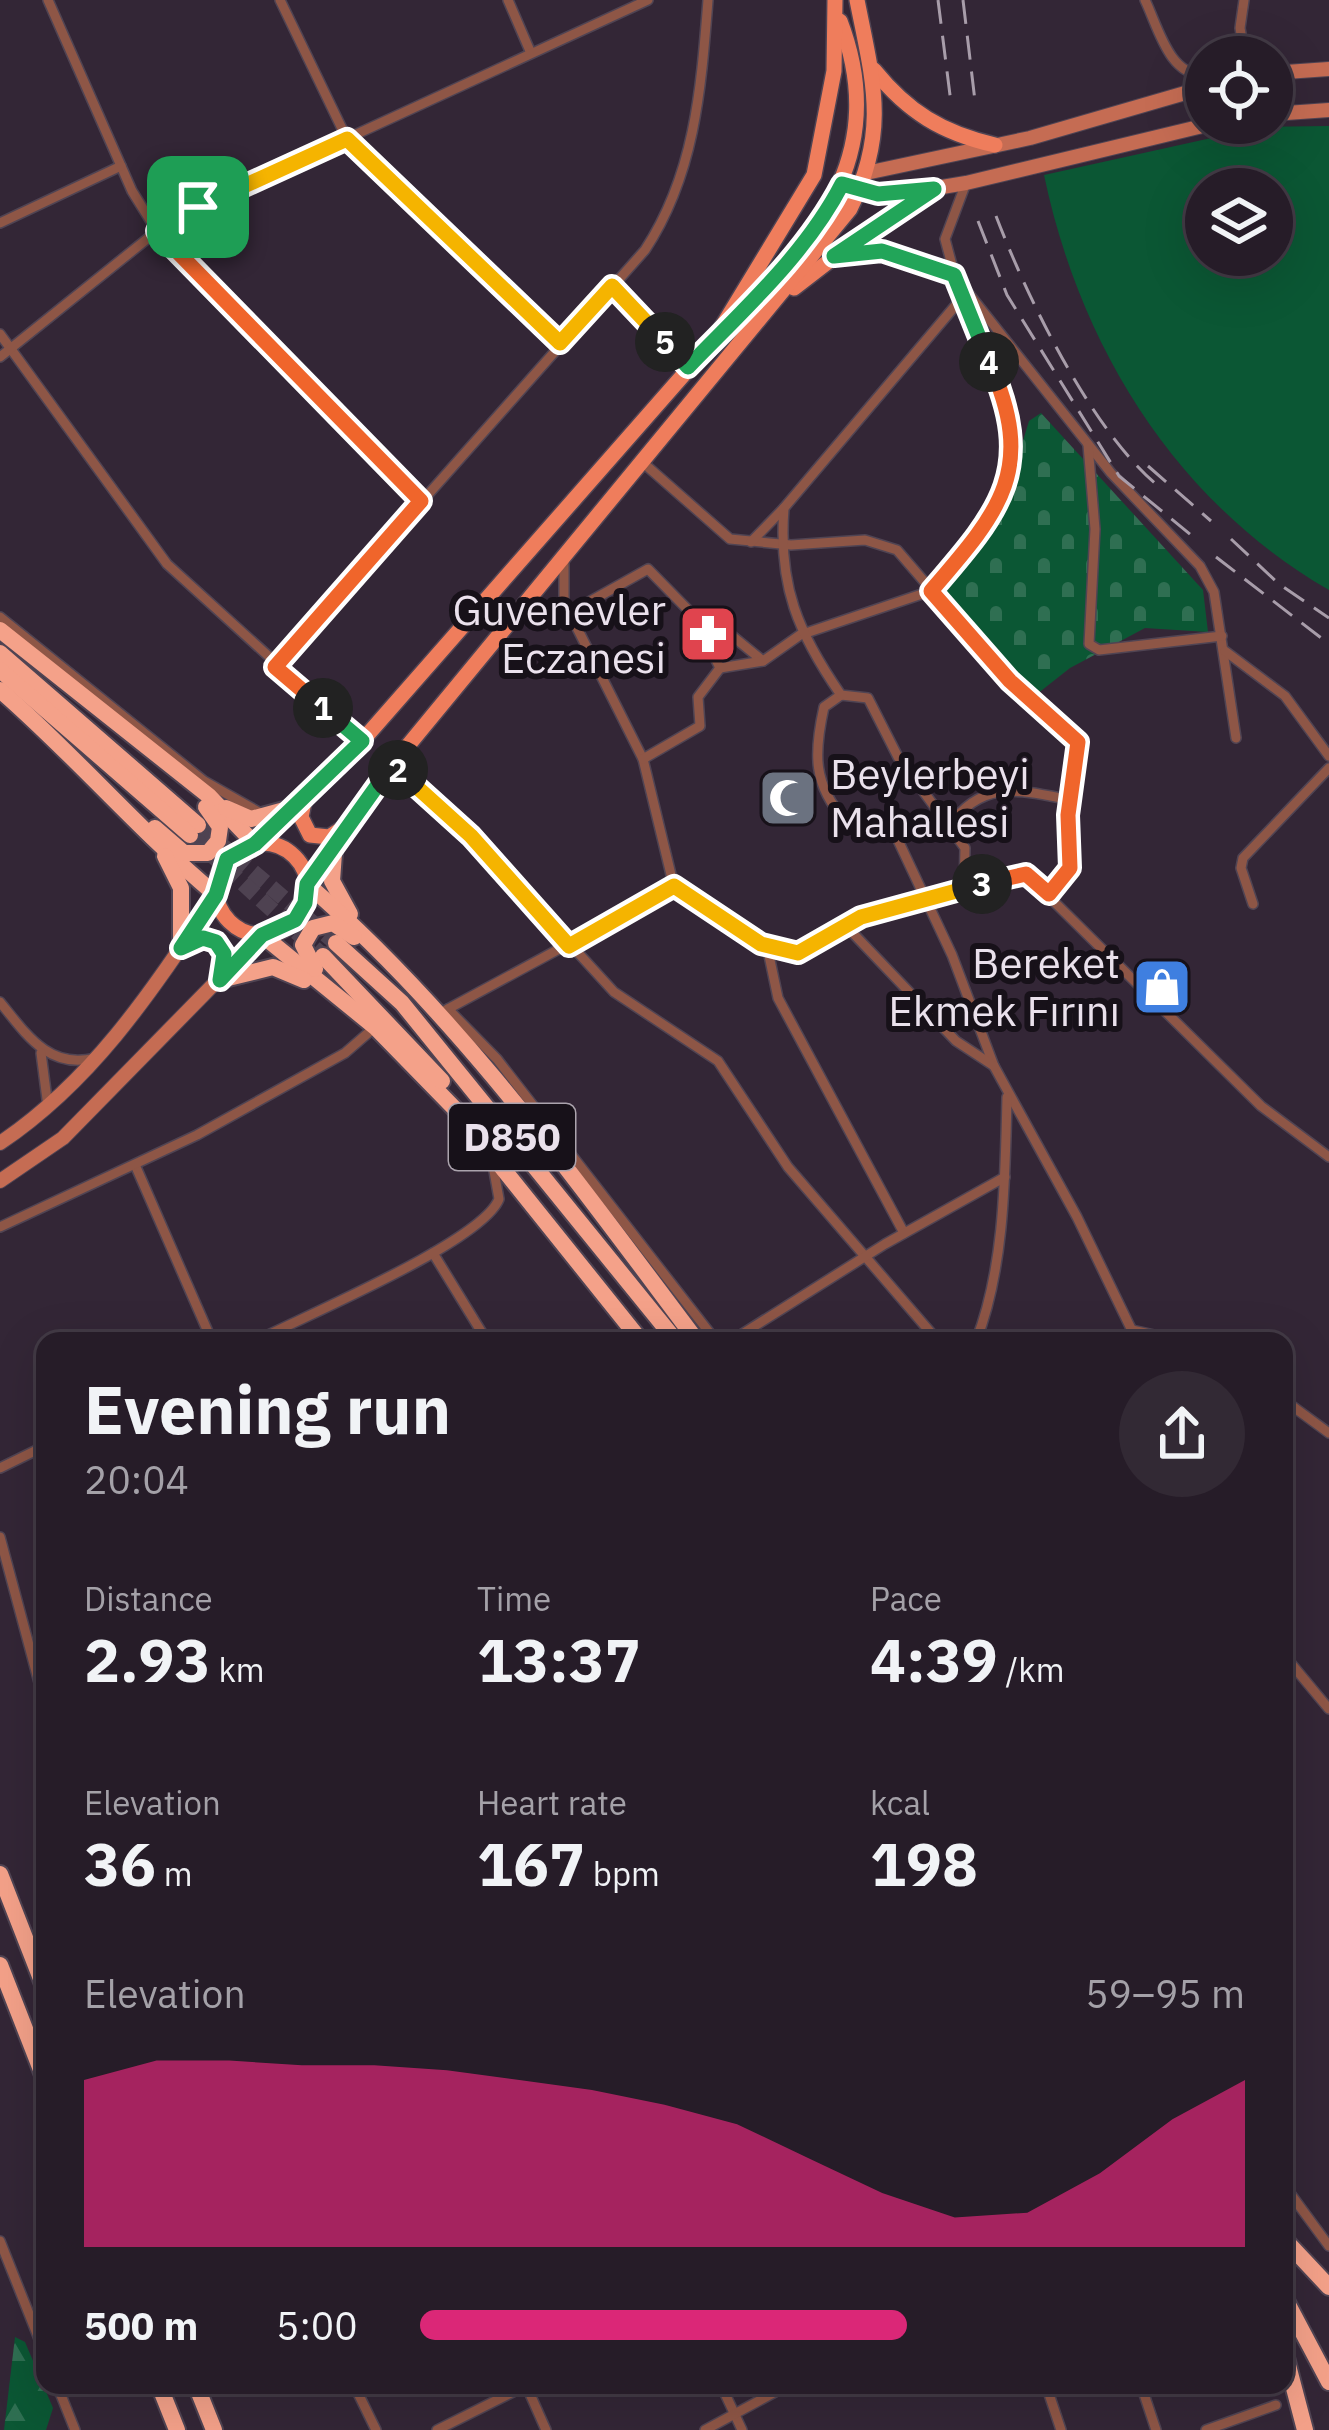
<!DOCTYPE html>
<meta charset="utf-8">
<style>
:root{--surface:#261c28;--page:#322934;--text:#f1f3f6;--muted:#a4a1a8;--line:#423a45;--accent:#db2777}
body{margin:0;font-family:"IBM Plex Sans",sans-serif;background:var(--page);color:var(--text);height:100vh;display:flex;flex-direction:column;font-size:45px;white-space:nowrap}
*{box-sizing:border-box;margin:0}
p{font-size:39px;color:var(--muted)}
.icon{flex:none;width:66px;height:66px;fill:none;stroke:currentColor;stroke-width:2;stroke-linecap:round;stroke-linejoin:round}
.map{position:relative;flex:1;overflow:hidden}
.sheet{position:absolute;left:36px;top:1332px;width:1257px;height:1062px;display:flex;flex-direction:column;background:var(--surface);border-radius:24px;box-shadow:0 12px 48px #0002,0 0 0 3px var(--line)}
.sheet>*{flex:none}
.buttons{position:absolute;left:1185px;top:36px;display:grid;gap:24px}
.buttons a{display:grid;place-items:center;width:108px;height:108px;border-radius:50%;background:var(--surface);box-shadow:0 12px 48px #0002,0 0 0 3px var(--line);font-size:60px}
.pin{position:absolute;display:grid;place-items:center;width:102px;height:102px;color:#fff;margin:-51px;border-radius:24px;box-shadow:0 6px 18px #0006}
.km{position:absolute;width:60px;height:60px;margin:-30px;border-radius:50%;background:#222;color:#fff;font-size:33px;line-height:60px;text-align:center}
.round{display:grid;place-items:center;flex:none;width:126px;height:126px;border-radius:63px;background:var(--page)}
.overview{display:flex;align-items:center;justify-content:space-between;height:204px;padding:0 48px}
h1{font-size:66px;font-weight:700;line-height:90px}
.figures{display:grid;grid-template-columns:repeat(3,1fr);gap:18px;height:204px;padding:12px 48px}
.figures div{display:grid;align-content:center}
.figures b{font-size:60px;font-weight:700}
.figures small{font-size:33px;font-weight:400}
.figures p{font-size:33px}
.chart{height:336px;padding:24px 48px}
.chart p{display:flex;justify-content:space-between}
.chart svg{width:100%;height:216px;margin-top:12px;fill:var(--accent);opacity:.7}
ul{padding:0 48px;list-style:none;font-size:39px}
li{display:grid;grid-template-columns:192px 144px 1fr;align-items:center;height:90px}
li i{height:30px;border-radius:15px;background:var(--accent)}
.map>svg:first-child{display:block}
</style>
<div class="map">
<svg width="1329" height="2430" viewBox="0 0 1329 2430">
<defs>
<pattern id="forest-firs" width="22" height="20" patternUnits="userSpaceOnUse" patternTransform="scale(3)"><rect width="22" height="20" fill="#0b5734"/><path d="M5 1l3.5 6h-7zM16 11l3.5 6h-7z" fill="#2f6f52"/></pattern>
<pattern id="cemetery-stones" width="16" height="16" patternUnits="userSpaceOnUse" patternTransform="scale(3)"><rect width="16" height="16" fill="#0b5734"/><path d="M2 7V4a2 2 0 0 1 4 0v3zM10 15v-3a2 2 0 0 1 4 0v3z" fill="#2f6f52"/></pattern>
</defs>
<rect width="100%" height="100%" fill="#332636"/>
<!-- forest -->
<path fill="url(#forest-firs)" d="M15 2337 25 2342 53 2408 46 2430H4Z"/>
<!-- cemetery -->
<path fill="url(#cemetery-stones)" d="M1041 413 1203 590 1208 632 1145 628 1070 668 1037 694 945 592C994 537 1008 490 1029 421Z"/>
<!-- garden -->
<path fill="#0b5734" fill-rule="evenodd" d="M1329 126V590C1176 502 1080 347 1044 175L1261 127ZM1206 189H1272V255H1206Z"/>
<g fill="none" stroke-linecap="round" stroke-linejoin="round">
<!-- highway-tunnel -->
<g stroke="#4e4251" stroke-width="16" stroke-dasharray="16 8" stroke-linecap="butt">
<path d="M198 825 336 943"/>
<path d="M190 835 323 956"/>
</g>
<!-- street casing -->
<g stroke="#504453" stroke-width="12">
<g id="street">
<path d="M48 0 132 191 157 231 421 501"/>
<path d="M280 0 347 139 560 343"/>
<path d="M508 0 530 51"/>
<path d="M1145 0C1158 27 1170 79 1206 74"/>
<path d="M1244 0 1240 28 1245 57"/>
<path d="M0 223 121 166"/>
<path d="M839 255 882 251 954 275 1111 473 1200 566 1214 592 1236 738"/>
<path d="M612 285 688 367"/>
<path d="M0 334 167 564 362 741"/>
<path d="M0 357 157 231 198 207 648 0"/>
<path d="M1088 445 1095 529 1089 644 1099 650 1222 636"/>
<path d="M640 460 730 539 791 545 865 540 897 550 1010 681 1079 741 1068 815 1070 868 1049 894"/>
<path d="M751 542 784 508"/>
<path d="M564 560V602L643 759 674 887 761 943 781 953H798L861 917 1007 874H1026L1261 1106 1329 1157"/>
<path d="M569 613 648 569 695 617 720 668 698 697 700 726 643 759"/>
<path d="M0 617 204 781 264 815"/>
<path d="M695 617 725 630 763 661"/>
<path d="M1225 651 1285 696 1329 756"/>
<path d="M275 667 645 250C695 174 701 89 708 0"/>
<path d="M720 668 763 661 800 635 931 591 978 537 1004 489 1012 419 961 299"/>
<path d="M841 695 824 707C814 752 812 785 846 821L881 822 896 836 952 955 994 1066 1077 1217 1137 1341"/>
<path d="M392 765 471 836 614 992 718 1061 788 1167 938 1341"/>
<path d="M949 827C981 779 1020 790 1071 800"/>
<path d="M964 891 965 848 898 757 868 698 841 695C798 633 778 586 784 508L961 299 945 239 966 183"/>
<path d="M1253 904 1241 868 1243 858 1329 768"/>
<path d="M848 928 956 1041 994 1066"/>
<path d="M767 946 778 998 904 1233"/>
<path d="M0 1002C26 1034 49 1070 95 1058"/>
<path d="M448 1009 497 1059 716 1341"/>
<path d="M446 1010 674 887"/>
<path d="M41 1053 48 1107"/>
<path d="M136 1167 212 1341"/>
<path d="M0 1227 197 1135 345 1053 375 1027"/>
<path d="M433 1253 487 1341"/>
<path d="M1132 1330 1181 1341"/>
<path d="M256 1341C304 1316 482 1242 499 1199L492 1160"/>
<path d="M731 1341 885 1244 1005 1177"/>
<path d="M976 1341C1005 1267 1005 1176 1007 1097"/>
<path d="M1284 1400 1329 1433"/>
<path d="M0 1468 45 1446"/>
<path d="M0 1537 45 1705"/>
<path d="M1284 1655 1329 1709"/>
<path d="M1284 2185 1329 2246"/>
<path d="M0 2241 45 2354"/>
<path d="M57 2385 75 2430"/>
<path d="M354 2385 376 2430"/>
<path d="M526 2385 546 2430"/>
<path d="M721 2385 742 2430"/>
<path d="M1046 2385 1061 2430"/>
<path d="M1141 2385 1156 2430"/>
<path d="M437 2430 527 2385"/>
<path d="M705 2430 788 2385"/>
<path d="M1206 2430 1276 2405"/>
</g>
</g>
<!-- secondary casing -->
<g stroke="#504453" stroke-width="16">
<g id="secondary">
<path d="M1272 73 1329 69"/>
<path d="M1272 114 1329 110"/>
<path d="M866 173 1030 138 1206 87"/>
<path d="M858 192 900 194 966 183 1215 123"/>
<path d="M182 948 203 938 216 942 224 954 220 980"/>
<path d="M0 1143C95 1079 153 989 216 895"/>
<path d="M0 1181 63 1138 262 935"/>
</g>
</g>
<!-- primary casing -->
<g stroke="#504453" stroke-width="18">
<g id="primary">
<path d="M874 70C908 112 942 133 995 145"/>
<path d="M794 288 877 224 934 189"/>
<path d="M735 319C823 232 889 149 840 21"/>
<path d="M305 797 301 817 310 835 329 837 346 826"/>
<circle cx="262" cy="889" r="46"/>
<path d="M255 844 362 741 714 340 814 175 834 71 835 0"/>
<path d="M307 884 392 765 850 209C889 131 873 81 857 0"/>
</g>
</g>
<!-- highway casing -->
<g stroke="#504453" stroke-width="20">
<g id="highway">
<path d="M0 630 209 796 255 844"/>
<path d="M0 653 198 825"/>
<path d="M0 670 190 835"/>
<path d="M0 690C75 755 139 831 216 895"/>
<path d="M226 808 251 819 288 809"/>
<path d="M155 828 184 853H208L218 841 220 827 206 807"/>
<path d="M334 853 332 881 350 914"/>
<path d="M165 856 181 888V948"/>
<path d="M307 884C458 1014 578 1183 697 1341"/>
<path d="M262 935 375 1027 456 1110 641 1341"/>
<path d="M336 943 402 1003 676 1341"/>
<path d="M323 956 442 1081"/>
<path d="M315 969 303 945 313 928 333 923 354 937"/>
<path d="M220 980 273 967 304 980"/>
<path d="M0 1874 45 1989"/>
<path d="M0 1965 45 2080"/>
<path d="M1284 2239 1329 2287"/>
<path d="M1284 2297 1329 2382"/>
<path d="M1284 2350 1305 2430"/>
<path d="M159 2385 177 2430"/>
<path d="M196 2385 214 2430"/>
</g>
</g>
<!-- street -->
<use href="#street" stroke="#8e5646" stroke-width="9"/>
<!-- secondary -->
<use href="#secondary" stroke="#c56c53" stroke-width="14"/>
<!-- primary -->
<use href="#primary" stroke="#ef7d5c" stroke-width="15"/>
<!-- highway -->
<use href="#highway" stroke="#f4a189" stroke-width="16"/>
<!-- rail -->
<g stroke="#a89daa" stroke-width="3" stroke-dasharray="24 12" stroke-linecap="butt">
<path d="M938 0 951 103"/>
<path d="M963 0 975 101"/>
<path d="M996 216C1027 297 1090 428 1156 484"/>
<path d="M978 221 1007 295 1119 476 1196 539"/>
<path d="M1148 466 1211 521"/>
<path d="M1231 539 1279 584 1329 618"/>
<path d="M1216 557 1329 644"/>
</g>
</g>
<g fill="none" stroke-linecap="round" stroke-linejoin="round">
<!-- split-1 casing -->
<g stroke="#fff" stroke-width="24">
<path id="split-1" d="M198 207 157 231 421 501 275 667 323 708"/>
</g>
<!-- split-2 casing -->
<g stroke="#fff" stroke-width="24">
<path id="split-2" d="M323 708 362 741 255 844 227 859 216 895 181 948 203 938 216 942 224 954 220 980 262 935 295 920 305 903 307 884 392 765 398 770"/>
</g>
<!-- split-3 casing -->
<g stroke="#fff" stroke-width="24">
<path id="split-3" d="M398 770 471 836 569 946 674 886 761 944 798 953 861 917 982 884"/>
</g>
<!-- split-4 casing -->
<g stroke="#fff" stroke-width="24">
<path id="split-4" d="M982 884 1026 874 1049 894 1070 868 1068 815 1078 742 1010 681 931 591C1001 510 1037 469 989 362"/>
</g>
<!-- split-5 casing -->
<g stroke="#fff" stroke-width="24">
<path id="split-5" d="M665 342 688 367C742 311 806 254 842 184L878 194 934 189 834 256 882 251 954 275 989 362"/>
</g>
<!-- split-6 casing -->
<g stroke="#fff" stroke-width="24">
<path id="split-6" d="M198 207 347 139 560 343 612 286 665 342"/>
</g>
<!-- split-1 -->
<use href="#split-1" stroke="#f0652b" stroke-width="15"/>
<!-- split-2 -->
<use href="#split-2" stroke="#22a559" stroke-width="15"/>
<!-- split-3 -->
<use href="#split-3" stroke="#f5b400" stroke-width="15"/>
<!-- split-4 -->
<use href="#split-4" stroke="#f0652b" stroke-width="15"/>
<!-- split-5 -->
<use href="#split-5" stroke="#22a559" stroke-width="15"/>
<!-- split-6 -->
<use href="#split-6" stroke="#f5b400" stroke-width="15"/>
</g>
<!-- icons -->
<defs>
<g id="pharmacy-square" transform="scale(3)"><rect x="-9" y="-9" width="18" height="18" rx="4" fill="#e0444e" stroke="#171119"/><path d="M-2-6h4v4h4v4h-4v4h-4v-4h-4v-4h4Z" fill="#fff"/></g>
<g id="mosque-square" transform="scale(3)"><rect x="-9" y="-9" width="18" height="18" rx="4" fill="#6b7280" stroke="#171119"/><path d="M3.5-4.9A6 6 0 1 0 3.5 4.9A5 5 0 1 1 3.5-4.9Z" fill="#fff"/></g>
<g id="shop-square" transform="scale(3)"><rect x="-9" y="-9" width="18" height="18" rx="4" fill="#3f7fe0" stroke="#171119"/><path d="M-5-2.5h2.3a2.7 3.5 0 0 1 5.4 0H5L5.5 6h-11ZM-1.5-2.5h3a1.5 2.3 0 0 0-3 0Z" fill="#fff"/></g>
</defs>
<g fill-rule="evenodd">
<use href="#pharmacy-square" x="708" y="634"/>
<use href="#mosque-square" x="788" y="798"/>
<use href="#shop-square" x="1162" y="987"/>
</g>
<g text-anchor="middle" stroke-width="12" stroke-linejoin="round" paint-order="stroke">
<!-- shield labels -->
<rect fill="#171119" stroke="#aba3ad" stroke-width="3" x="449" y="1104" width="126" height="66" rx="9"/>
<g font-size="39" font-weight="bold" fill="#eae1ec">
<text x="512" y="1151">D850</text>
</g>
<!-- poi labels -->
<g font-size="42" fill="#eae1ec" stroke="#171119" text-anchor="end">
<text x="666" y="625">Guvenevler<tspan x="666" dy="48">Eczanesi</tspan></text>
<text x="830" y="789" text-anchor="start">Beylerbeyi<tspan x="830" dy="48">Mahallesi</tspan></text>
<text x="1120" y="978">Bereket<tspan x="1120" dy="48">Ekmek Fırını</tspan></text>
</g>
</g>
</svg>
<div class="buttons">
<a><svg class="icon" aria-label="locate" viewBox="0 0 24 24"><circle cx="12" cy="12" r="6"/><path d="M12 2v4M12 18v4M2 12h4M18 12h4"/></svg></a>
<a><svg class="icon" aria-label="layers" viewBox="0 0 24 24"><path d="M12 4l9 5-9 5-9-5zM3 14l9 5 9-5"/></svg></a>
</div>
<div class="pin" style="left:198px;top:207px;background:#1e9e55"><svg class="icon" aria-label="arrive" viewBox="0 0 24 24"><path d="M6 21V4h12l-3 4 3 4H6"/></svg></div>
<b class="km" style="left:323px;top:708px">1</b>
<b class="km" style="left:398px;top:770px">2</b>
<b class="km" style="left:982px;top:884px">3</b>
<b class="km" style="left:989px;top:362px">4</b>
<b class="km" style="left:665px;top:342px">5</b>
<section class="sheet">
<div class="overview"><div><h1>Evening run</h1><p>20:04</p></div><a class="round"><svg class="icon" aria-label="share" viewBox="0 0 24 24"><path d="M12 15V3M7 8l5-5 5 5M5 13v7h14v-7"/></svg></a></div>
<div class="figures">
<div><p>Distance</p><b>2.93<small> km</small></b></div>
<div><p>Time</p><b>13:37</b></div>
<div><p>Pace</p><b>4:39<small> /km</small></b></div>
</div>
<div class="figures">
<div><p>Elevation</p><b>36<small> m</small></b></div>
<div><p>Heart rate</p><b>167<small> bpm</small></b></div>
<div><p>kcal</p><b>198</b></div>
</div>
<div class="chart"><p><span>Elevation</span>59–95 m</p>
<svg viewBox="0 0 160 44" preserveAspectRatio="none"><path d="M0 44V10L10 6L20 6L30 7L40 7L50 8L60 10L70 12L80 15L90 19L100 26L110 33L120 38L130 37L140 29L150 18L160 10V44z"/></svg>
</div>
<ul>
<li><b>500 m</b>5:00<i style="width:59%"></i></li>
</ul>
</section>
</div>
